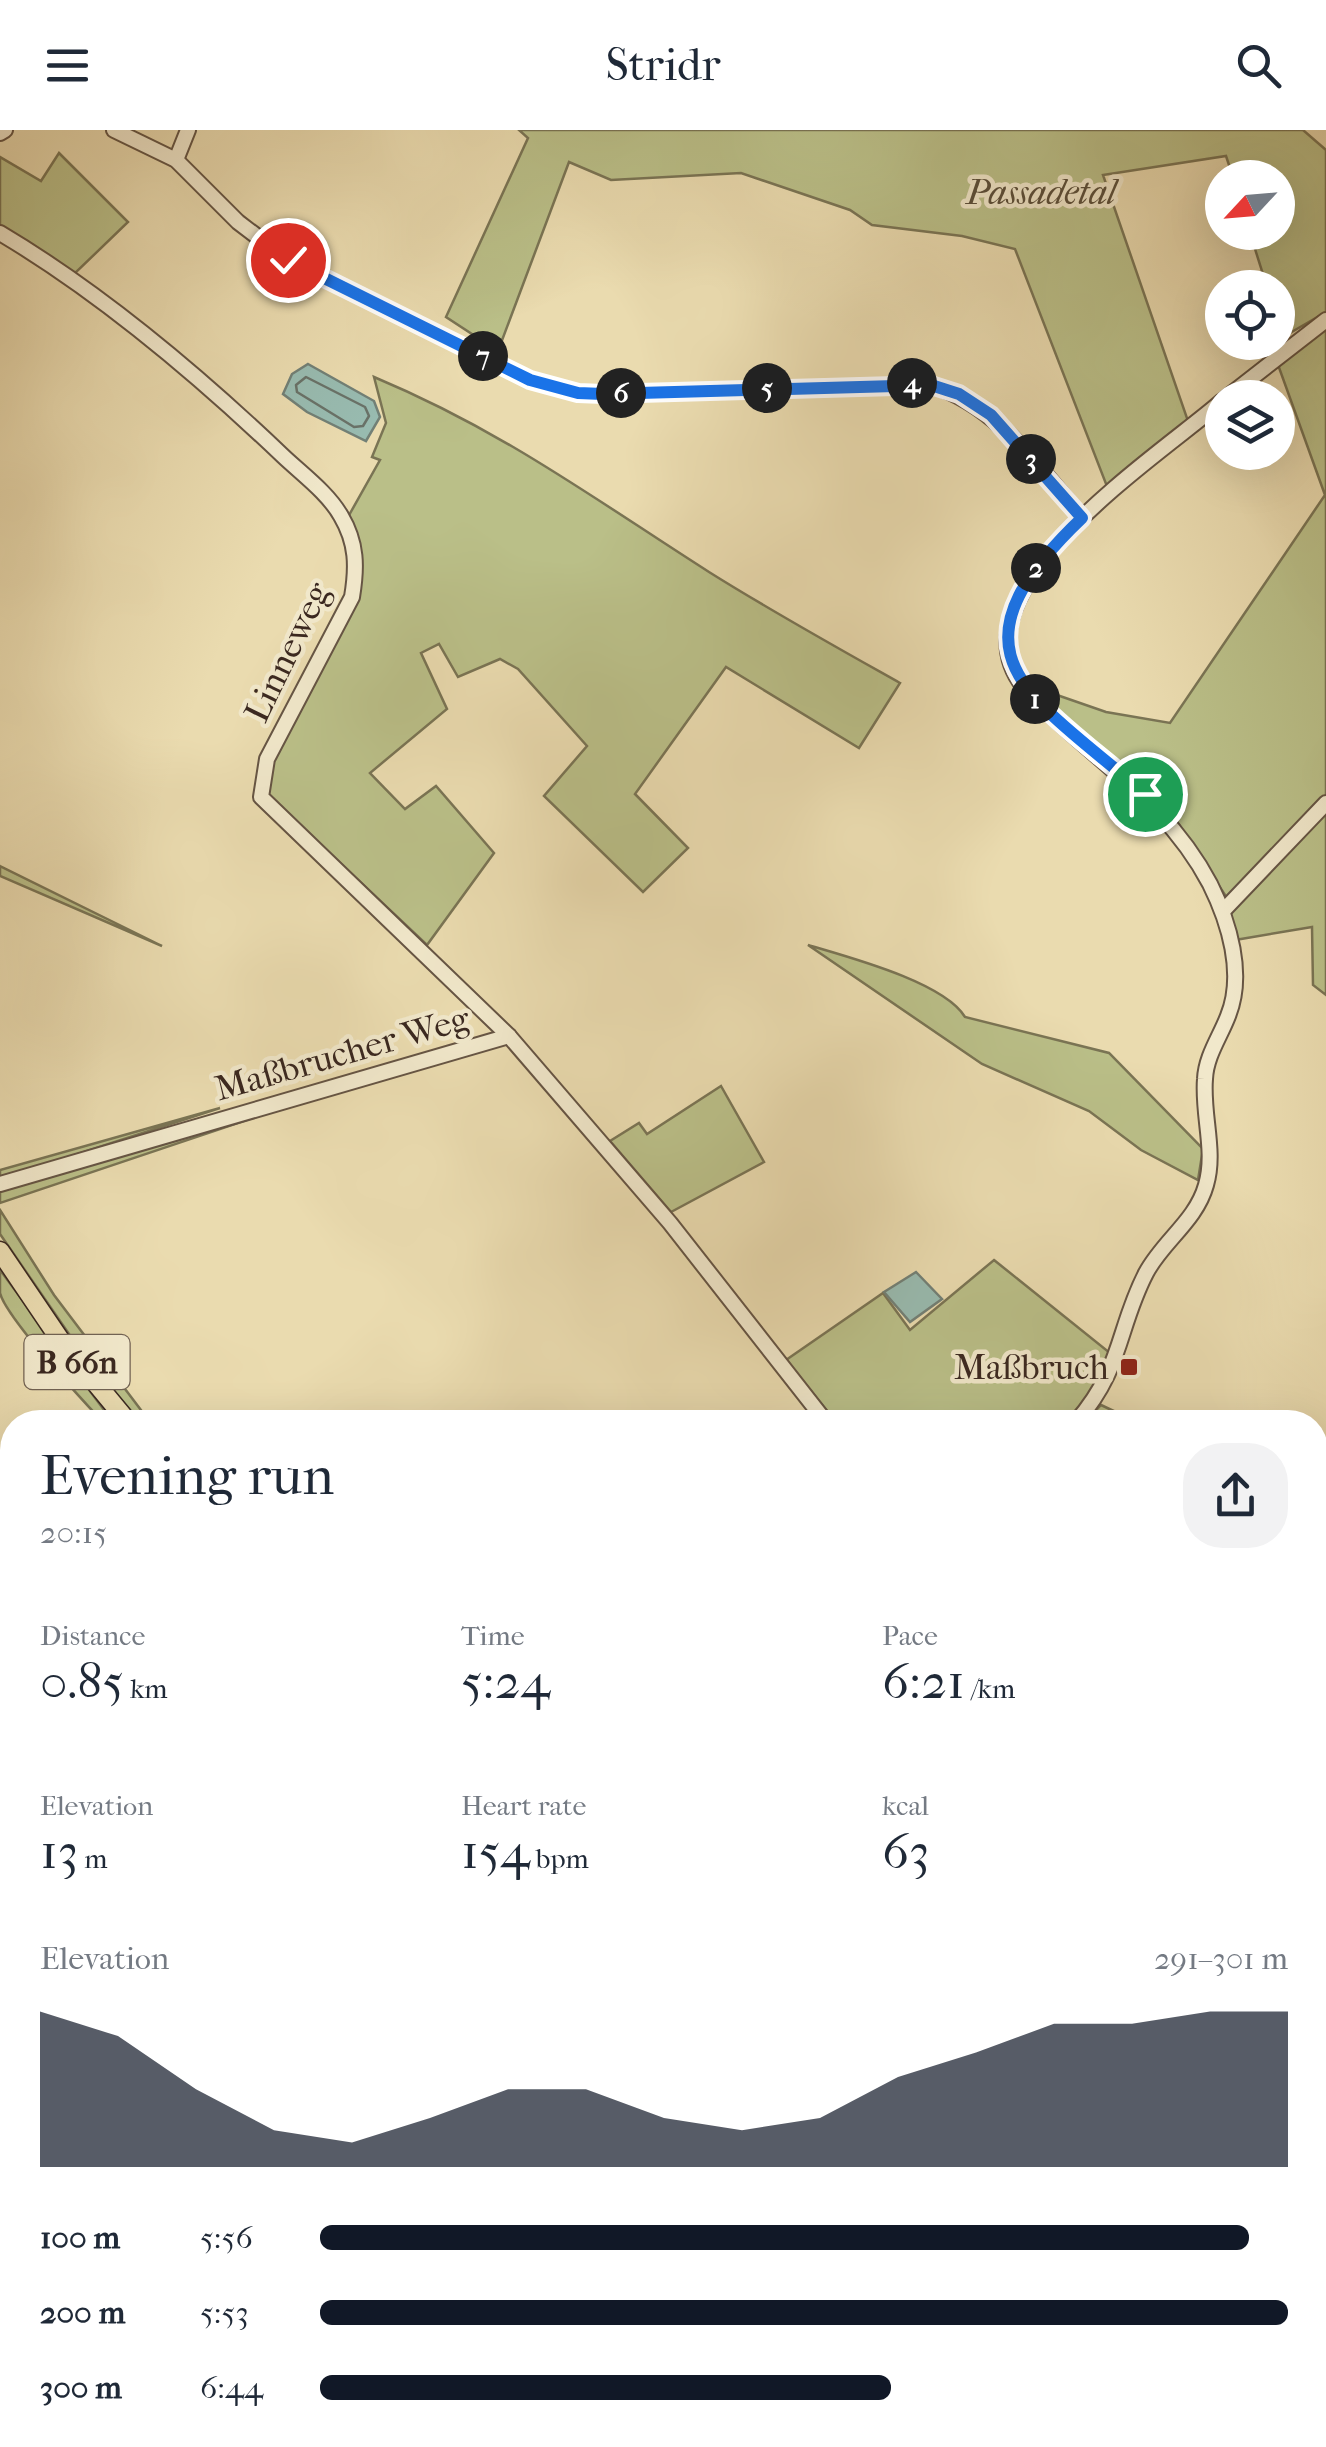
<!DOCTYPE html>
<meta charset="utf-8">
<style>
:root{--surface:#fff;--page:#f2f2f3;--text:#1f2937;--muted:#747a83;--accent:#111827}
body{margin:0;font-family:"IM FELL French Canon",serif;background:var(--page);color:var(--text);height:100vh;display:flex;flex-direction:column;font-size:38px;white-space:nowrap}
*{box-sizing:border-box;margin:0}
p{font-size:32px;color:var(--muted)}
.icon{flex:none;width:55px;height:55px;fill:none;stroke:currentColor;stroke-width:2;stroke-linecap:round;stroke-linejoin:round}
.map{position:relative;flex:1;overflow:hidden}
.drawer{position:absolute;left:0px;top:1280px;width:1328px;height:1038px;display:flex;flex-direction:column;background:var(--surface);border-radius:40px 40px 0 0;box-shadow:0 10px 40px #0002}
.drawer>*{flex:none}
.needle{width:65px;rotate:244deg}
.tools{position:absolute;left:1205px;top:30px;display:grid;gap:20px}
.tools a{display:grid;place-items:center;width:90px;height:90px;border-radius:50%;background:var(--surface);box-shadow:0 10px 40px #0002;font-size:50px}
.pin{position:absolute;display:grid;place-items:center;width:85px;height:85px;color:#fff;margin:-42px;border:5px solid #fff;border-radius:50%;box-shadow:0 2px 10px #0007}
.km{position:absolute;width:50px;height:50px;margin:-25px;border-radius:50%;background:#222;color:#fff;font-size:28px;line-height:50px;text-align:center}
.round{display:grid;place-items:center;flex:none;width:105px;height:105px;border-radius:40px;background:var(--page)}
.head{display:flex;align-items:center;justify-content:space-between;height:170px;padding:0 40px}
h1{font-size:55px;font-weight:600;line-height:75px}
.stats{display:grid;grid-template-columns:repeat(3,1fr);gap:15px;height:170px;padding:10px 40px}
.stats div{display:grid;align-content:center}
.stats b{font-size:50px;font-weight:600}
.stats small{font-size:28px;font-weight:400}
.stats p{font-size:28px}
.chart{height:280px;padding:20px 40px}
.chart p{display:flex;justify-content:space-between}
.chart svg{width:100%;height:180px;margin-top:10px;fill:var(--accent);opacity:.7}
ul{padding:0 40px;list-style:none;font-size:32px}
li{display:grid;grid-template-columns:160px 120px 1fr;align-items:center;height:75px}
li i{height:25px;border-radius:12px;background:var(--accent)}
header{display:flex;justify-content:space-between;align-items:center;height:130px;padding:0 40px;background:var(--surface);font-size:45px;font-weight:600}
.map>svg:first-child{display:block}
</style>
<header><svg class="icon" aria-label="menu" viewBox="0 0 24 24"><path d="M4 6h16M4 12h16M4 18h16"/></svg>Stridr<svg class="icon" aria-label="search" viewBox="0 0 24 24"><circle cx="10" cy="10" r="6"/><path d="M15 15l6 6"/></svg></header>
<div class="map">
<svg width="1326" height="2317" viewBox="0 0 1326 2317">
<rect width="100%" height="100%" fill="#eadbaf"/>
<filter id="stains"><feTurbulence type="fractalNoise" baseFrequency=".002" numOctaves="4"/><feColorMatrix values="0 0 0 0 .2 0 0 0 0 .09 0 0 0 0 .02 0 0 0 .5 -.17"/></filter>
<radialGradient id="worn" r=".72"><stop offset=".6" stop-color="#630" stop-opacity="0"/><stop offset="1" stop-color="#630" stop-opacity=".3"/></radialGradient>
<!-- green -->
<g fill="#babf88" stroke="#7a7454" stroke-width="2.5">
<path d="M519 0H1303L1326 20V182L1283 207 1278 158 1267 157 1250 103 1278 102V48L1233 47 1226 26 1103 45 1188 291 1108 359 1015 119 962 106 872 95 850 80 741 43 611 50 569 32 498 221 446 187 528 8Z"/>
<path d="M59 23 128 92 71 147 0 98V27L41 51Z"/>
<path d="M1326 196V667L1229 771 1168 678 1031 556 1106 582 1170 593 1325 365 1277 232Z"/>
<path d="M374 247C503 301 593 368 709 442 771 481 836 517 900 553L859 618 726 537 635 664 688 718 643 762 544 666 587 616 518 539 500 529 458 547 439 514 421 523 447 579 370 643 405 679 436 656 494 723 427 815 271 668 266 658 268 641 356 467C363 437 360 416 348 387L380 330 372 327 386 293Z"/>
<path d="M1326 679V865L1313 855 1312 797 1235 810 1230 783Z"/>
<path d="M0 736 162 816 0 746Z"/>
<path d="M808 815C848 827 944 852 965 887L1109 923 1203 1019 1198 1050 1141 1020 1089 981 982 934Z"/>
<path d="M721 956 764 1032 671 1082 610 1011 639 993 647 1004Z"/>
<path d="M220 978 0 1049V1040Z"/>
<path d="M259 986 0 1073V1059Z"/>
<path d="M0 1080 54 1165 150 1292H138L89 1233 0 1104Z"/>
<path d="M994 1130 1110 1223 1088 1269 1066 1292H836L786 1230 883 1163 910 1200Z"/>
<path d="M0 1140 113 1292H103C83 1271 6 1187 0 1163 0 1157 0 1146 0 1140Z"/>
<path d="M1101 1275 1137 1292H1085Z"/>
<path d="M1315 1310 1326 1314V1693L1315 1651Z"/>
<path d="M23 2305H244L249 2310 239 2317H6Z"/>
<path d="M679 2305H880L884 2317H676Z"/>
<path d="M1012 2305H1075L1086 2317H1022Z"/>
</g>
<!-- water -->
<g fill="#98bbb0" stroke="#728076" stroke-width="2.5">
<path d="M308 234 374 271 380 287 366 311 307 282 283 264 292 244Z"/>
<path d="M916 1142 942 1169 910 1192 884 1162Z"/>
</g>
<g fill="none" stroke-linecap="round" stroke-linejoin="round">
<!-- shore -->
<path stroke="#697268" stroke-width="2.5" d="M306 247 365 277 369 286 363 296 354 297 297 262 296 255Z"/>
<!-- minor casing -->
<g stroke="#654" stroke-width="18">
<g id="minor">
<path d="M114 0 176 30 238 92 288 130 530 250 578 263 603 264 931 255C998 276 1037 336 1082 388"/>
<path d="M0 3 5 0"/>
<path d="M176 30 188 0"/>
<path d="M0 103C101 163 198 245 283 326 302 344 328 363 341 386 357 413 357 437 352 467L267 629 261 667 509 906 670 1093 826 1292"/>
<path d="M1226 268 1326 190"/>
<path d="M1223 781 1326 673"/>
<path d="M0 1054 509 906"/>
<path d="M1076 1292C1123 1238 1117 1199 1146 1143 1163 1111 1196 1091 1206 1055 1216 1021 1202 985 1205 949 1206 926 1220 907 1228 886 1245 844 1229 792 1210 754 1163 665 1086 627 1023 556 949 460 1162 324 1222 271"/>
<path d="M1315 1372 1326 1383"/>
<path d="M670 2317 673 2305"/>
</g>
</g>
<!-- major casing -->
<g stroke="#3a2820" stroke-width="21">
<g id="major">
<path d="M0 1121 61 1211 128 1292"/>
<path d="M1315 2063 1326 2069"/>
</g>
</g>
<!-- minor -->
<use href="#minor" stroke="#f1e8cb" stroke-width="14"/>
<!-- major -->
<use href="#major" stroke="#eadbaf" stroke-width="18"/>
</g>
<g fill="none" stroke-linecap="round" stroke-linejoin="round">
<!-- route casing -->
<g stroke="#fff" stroke-width="20">
<path id="route" d="M288 130 530 250 578 263 603 264 931 255 959 264 991 285 1082 388C936 527 1033 566 1145 664"/>
</g>
<!-- route -->
<use href="#route" stroke="#1a73e8" stroke-width="12"/>
</g>
<!-- markers -->
<rect fill="#8f2418" stroke="#f1e8cb" stroke-width="4" x="1119" y="1227" width="20" height="20" rx="5"/>
<g text-anchor="middle" stroke-width="9" stroke-linejoin="round" paint-order="stroke">
<!-- shield labels -->
<rect fill="#f1e8cb" stroke="#716253" stroke-width="2.5" x="24.5" y="1205" width="105" height="54" rx="8"/>
<g font-size="32" font-weight="bold" fill="#3a2820">
<text x="77" y="1243">B 66n</text>
</g>
<!-- park labels -->
<g font-size="35" font-style="italic" fill="#5a4e3a" stroke="#f1e8cb">
<text x="1041" y="74">Passadetal</text>
</g>
<!-- street labels -->
<g font-size="35" fill="#3a2820" stroke="#f1e8cb">
<text transform="translate(287 522) rotate(-64)" y="12">Linneweg</text>
<text transform="translate(342 923) rotate(-16)" y="12">Maßbrucher Weg</text>
</g>
<!-- poi labels -->
<g font-size="35" fill="#3a2820" stroke="#f1e8cb" text-anchor="end">
<text x="1109" y="1249">Maßbruch</text>
</g>
</g>
<rect width="100%" height="100%" filter="url(#stains)"/>
<rect width="100%" height="100%" fill="url(#worn)"/>
</svg>
<div class="tools">
<a><svg class="needle" viewBox="-14 -14 28 28"><path d="M0-13l5 13h-10z" fill="#e53935"/><path d="M0 13l5-13h-10z" fill="#747a83"/></svg></a>
<a><svg class="icon" aria-label="locate" viewBox="0 0 24 24"><circle cx="12" cy="12" r="6"/><path d="M12 2v4M12 18v4M2 12h4M18 12h4"/></svg></a>
<a><svg class="icon" aria-label="layers" viewBox="0 0 24 24"><path d="M12 4l9 5-9 5-9-5zM3 14l9 5 9-5"/></svg></a>
</div>
<div class="pin" style="left:1145px;top:664px;background:#1e9e55"><svg class="icon" aria-label="arrive" viewBox="0 0 24 24"><path d="M6 21V4h12l-3 4 3 4H6"/></svg></div>
<div class="pin" style="left:288px;top:130px;background:#d93025"><svg class="icon" aria-label="check" viewBox="0 0 24 24"><path d="M5 12l5 5 9-10"/></svg></div>
<b class="km" style="left:1035px;top:569px">1</b>
<b class="km" style="left:1036px;top:438px">2</b>
<b class="km" style="left:1031px;top:329px">3</b>
<b class="km" style="left:912px;top:253px">4</b>
<b class="km" style="left:767px;top:258px">5</b>
<b class="km" style="left:621px;top:263px">6</b>
<b class="km" style="left:483px;top:226px">7</b>
<section class="drawer">
<div class="head"><div><h1>Evening run</h1><p>20:15</p></div><a class="round"><svg class="icon" aria-label="share" viewBox="0 0 24 24"><path d="M12 15V3M7 8l5-5 5 5M5 13v7h14v-7"/></svg></a></div>
<div class="stats">
<div><p>Distance</p><b>0.85<small> km</small></b></div>
<div><p>Time</p><b>5:24</b></div>
<div><p>Pace</p><b>6:21<small> /km</small></b></div>
</div>
<div class="stats">
<div><p>Elevation</p><b>13<small> m</small></b></div>
<div><p>Heart rate</p><b>154<small> bpm</small></b></div>
<div><p>kcal</p><b>63</b></div>
</div>
<div class="chart"><p><span>Elevation</span>291–301 m</p>
<svg viewBox="0 0 160 44" preserveAspectRatio="none"><path d="M0 44V6L10 12L20 25L30 35L40 38L50 32L60 25L70 25L80 32L90 35L100 32L110 22L120 16L130 9L140 9L150 6L160 6V44z"/></svg>
</div>
<ul>
<li><b>100 m</b>5:56<i style="width:96%"></i></li>
<li><b>200 m</b>5:53<i style="width:100%"></i></li>
<li><b>300 m</b>6:44<i style="width:59%"></i></li>
</ul>
</section>
</div>
